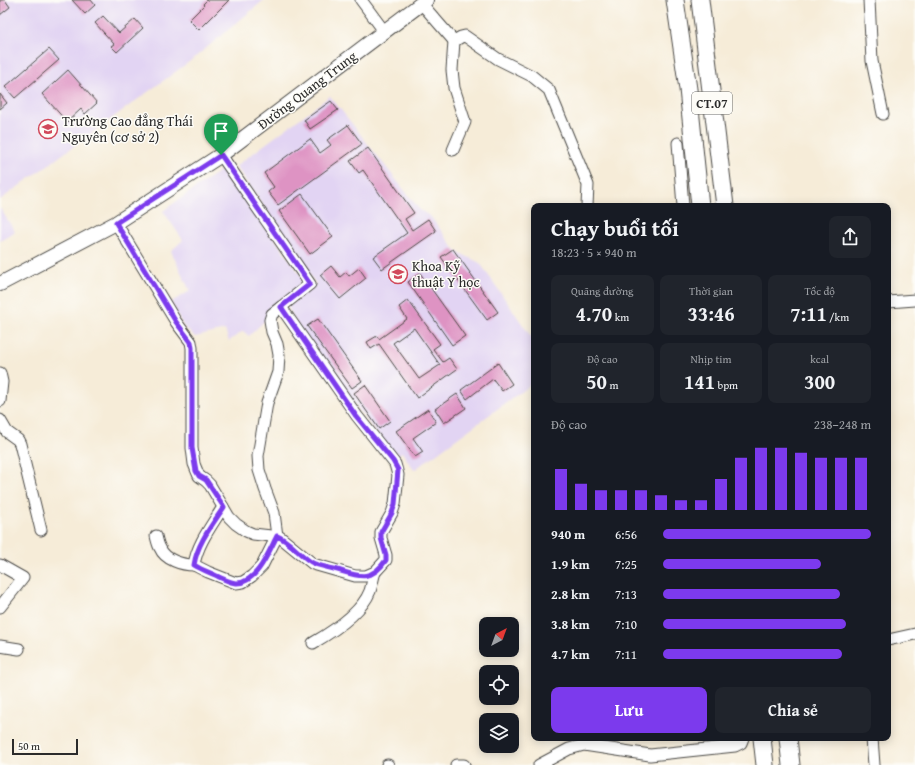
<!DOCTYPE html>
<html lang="vi">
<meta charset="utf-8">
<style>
:root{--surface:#171b24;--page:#20242c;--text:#f1f3f6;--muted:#9ea1a6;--accent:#7c3aed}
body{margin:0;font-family:"Gentium Book Plus",serif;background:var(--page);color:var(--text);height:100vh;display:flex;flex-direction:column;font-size:15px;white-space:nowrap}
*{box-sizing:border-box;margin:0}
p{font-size:13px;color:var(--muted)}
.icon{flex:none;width:22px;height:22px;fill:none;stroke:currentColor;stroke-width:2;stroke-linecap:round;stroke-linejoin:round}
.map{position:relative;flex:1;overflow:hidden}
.side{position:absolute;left:531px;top:203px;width:360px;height:538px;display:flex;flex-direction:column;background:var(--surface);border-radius:8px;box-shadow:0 2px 10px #0003}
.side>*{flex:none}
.needle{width:26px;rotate:41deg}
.fabs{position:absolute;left:479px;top:617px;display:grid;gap:8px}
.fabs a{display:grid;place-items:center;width:40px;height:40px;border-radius:8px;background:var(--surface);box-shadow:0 2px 10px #0003;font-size:20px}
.scale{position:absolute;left:12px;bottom:10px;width:66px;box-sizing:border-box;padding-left:4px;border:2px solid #2b2b2b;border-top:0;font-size:11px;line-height:14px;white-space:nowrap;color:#2b2b2b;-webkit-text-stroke:3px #fdfcf7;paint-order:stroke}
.pin{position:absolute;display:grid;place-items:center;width:34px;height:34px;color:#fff;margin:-41px -17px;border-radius:50% 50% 50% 0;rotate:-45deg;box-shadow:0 0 4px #0007}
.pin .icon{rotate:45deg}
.round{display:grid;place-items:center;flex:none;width:42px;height:42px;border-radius:8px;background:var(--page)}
.headline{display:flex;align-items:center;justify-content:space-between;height:68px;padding:0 20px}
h1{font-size:22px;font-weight:600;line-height:30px}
.stats{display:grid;grid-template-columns:repeat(3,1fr);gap:6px;height:68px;padding:4px 20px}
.stats div{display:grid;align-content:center;border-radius:8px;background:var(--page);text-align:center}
.stats b{font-size:20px;font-weight:600}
.stats small{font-size:11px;font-weight:400}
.stats p{font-size:11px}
.chart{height:112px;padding:8px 20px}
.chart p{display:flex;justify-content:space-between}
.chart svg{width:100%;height:72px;margin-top:4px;stroke:var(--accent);stroke-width:6}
.cta{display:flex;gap:8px;margin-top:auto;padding:8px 20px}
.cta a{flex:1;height:46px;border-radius:8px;background:var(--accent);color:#fff;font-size:16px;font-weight:600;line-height:46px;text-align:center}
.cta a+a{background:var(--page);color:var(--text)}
ul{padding:0 20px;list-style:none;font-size:13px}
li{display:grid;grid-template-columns:64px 48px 1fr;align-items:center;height:30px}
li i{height:10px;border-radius:5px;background:var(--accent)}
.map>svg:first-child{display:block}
</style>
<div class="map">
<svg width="915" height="765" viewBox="0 0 915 765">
<rect width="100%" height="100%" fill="#fdfcf7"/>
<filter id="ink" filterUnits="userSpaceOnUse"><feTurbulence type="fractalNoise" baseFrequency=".025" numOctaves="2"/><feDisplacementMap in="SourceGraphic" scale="8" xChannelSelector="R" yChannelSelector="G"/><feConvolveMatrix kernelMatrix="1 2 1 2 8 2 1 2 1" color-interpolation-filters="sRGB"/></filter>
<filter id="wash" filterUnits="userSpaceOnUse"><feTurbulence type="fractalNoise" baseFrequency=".012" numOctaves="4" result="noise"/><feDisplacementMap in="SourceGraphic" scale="16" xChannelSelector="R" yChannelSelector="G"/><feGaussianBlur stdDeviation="0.9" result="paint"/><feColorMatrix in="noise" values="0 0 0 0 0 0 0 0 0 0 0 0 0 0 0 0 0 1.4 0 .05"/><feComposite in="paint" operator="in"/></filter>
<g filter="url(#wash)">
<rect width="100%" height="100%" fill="#f6ecd8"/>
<!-- built -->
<g fill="#e2d4f3">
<path d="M0 0H264L193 59 0 200Z"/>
<path d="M330 96 420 210 431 217 456 251 480 263 534 341V382L414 470 402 452 394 457 296 324 288 306 316 284 236 166Z"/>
<path d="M224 168 302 277 301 282 298 288 249 336 243 331 229 341 225 330 195 337 183 326 171 302 190 291 171 251 183 240 163 211Z"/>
<path d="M0 208 15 232 0 241Z"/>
</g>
<g id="blocks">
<!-- building -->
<g fill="#de93c3" fill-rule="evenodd">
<path d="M0 0H5L10 7 0 15Z"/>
<path d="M72 0H91L95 5 85 14Z"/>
<path d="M207 0H229L199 30 189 20 204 5 203 4Z"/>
<path d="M103 16 119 33 135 19 143 28 117 52 111 46 114 44 95 23Z"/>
<path d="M49 49 59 60 15 98 5 87Z"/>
<path d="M68 70 97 103 85 114 81 109 67 122 42 94Z"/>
<path d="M0 94 7 103 0 109Z"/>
<path d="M331 101 338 110 310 129 304 120Z"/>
<path d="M348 125 362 144 278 205 268 192 274 187 264 173 310 139 320 153 331 145 327 140Z"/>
<path d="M368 148 414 213 405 219 412 230 428 219 436 231 382 269 373 257 407 233 363 170 359 173 350 161Z"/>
<path d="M302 194 333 237 310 254 279 211Z"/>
<path d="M453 249 498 312 487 320 441 257Z"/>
<path d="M331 266 340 277 346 272 349 276 359 268 366 278 340 299 320 275Z"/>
<path d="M420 273 465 336 452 345 408 282Z"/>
<path d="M408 300 440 344 433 349 443 362 449 358 457 369 417 398 379 344 371 349 367 342 377 336 379 339 407 319 399 307ZM414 328 440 365 419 379 393 343Z"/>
<path d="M318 319 362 381 352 388 307 326Z"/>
<path d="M498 363 512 384 502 391 493 379 467 399 461 390Z"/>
<path d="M365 385 390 421 379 429 354 393Z"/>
<path d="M457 394 466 408 444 423 435 409Z"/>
<path d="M428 409 436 422 413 438 423 452 415 457 396 431Z"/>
</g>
</g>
</g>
<g filter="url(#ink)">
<use href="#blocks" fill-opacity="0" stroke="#494845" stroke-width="1"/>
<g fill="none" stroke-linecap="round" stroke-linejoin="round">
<!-- minor casing -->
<g stroke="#494845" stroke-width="13">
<g id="minor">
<path d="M361 0 384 31"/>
<path d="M869 0 872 61 883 114"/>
<path d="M421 3 454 41 461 37 465 36 498 59 532 76 549 90 588 185 587 206"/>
<path d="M678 143 683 206"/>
<path d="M453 150 465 122 454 88 452 70 454 41"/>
<path d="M116 223 176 322 191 342 192 348V448L194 464 199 476 206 481 210 485 229 517 236 524 246 531 253 534 280 537 313 564 355 576H366L375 572 386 560V555L381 538V532L392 513 395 504 398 475 395 464 357 416 281 307 310 284 221 155"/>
<path d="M888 302 915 300"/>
<path d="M0 373 2 382 0 401"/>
<path d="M0 420 7 432 18 440 20 444 41 530"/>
<path d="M223 507C212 525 197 544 194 565L208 572 236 583 243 582 252 576 262 566 277 536 274 513 265 489 259 470 258 456 267 403 278 372 279 355 277 344 272 332 270 320 272 314 281 307"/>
<path d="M156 536C157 540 158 545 160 548 165 560 182 565 194 565"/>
<path d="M0 565 23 578 0 607"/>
<path d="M888 640 915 634"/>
<path d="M313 643C332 632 362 612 370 591 372 585 373 578 375 572"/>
<path d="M0 646 19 649"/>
<path d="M872 738 874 765"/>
<path d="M387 765H388"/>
<path d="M456 765H464"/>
<path d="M539 765 569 749 584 745 650 755 735 746 741 743 743 738"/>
</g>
</g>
<!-- major casing -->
<g stroke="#494845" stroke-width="16">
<path id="major" d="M0 284 116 223 221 155 426 0"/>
</g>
<!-- highway casing -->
<g stroke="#494845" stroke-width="19">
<g id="highway">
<path d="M675 0 688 89 700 206"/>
<path d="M700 0 725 206"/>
<path d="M762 738 765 765"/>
<path d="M788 738 791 765"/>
</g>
</g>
<!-- minor -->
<use href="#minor" stroke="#fff" stroke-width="11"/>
<!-- major -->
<use href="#major" stroke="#fff" stroke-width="14"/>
<!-- highway -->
<use href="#highway" stroke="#fff" stroke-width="17"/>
</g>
</g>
<g fill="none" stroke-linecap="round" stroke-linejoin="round" filter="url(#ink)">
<!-- route casing -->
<g stroke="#fff" stroke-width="8">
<path id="route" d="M221 155 310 284 281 307 356 416 393 461 398 470 395 504 392 513 381 532V538L386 555V560C370 584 356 575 334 569 327 567 317 566 311 562 300 555 287 539 277 536 269 551 257 583 237 583 231 583 224 579 219 577 211 573 202 570 194 565 197 544 212 525 224 507L206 480 199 476 196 471 192 448V348L191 342 176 322 116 223Z"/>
</g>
<!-- route -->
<use href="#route" stroke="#7c3aed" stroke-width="5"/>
</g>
<!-- icons -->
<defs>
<g id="university-ring" transform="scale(1)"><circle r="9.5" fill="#fdfcf7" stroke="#d1495b" stroke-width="1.5"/><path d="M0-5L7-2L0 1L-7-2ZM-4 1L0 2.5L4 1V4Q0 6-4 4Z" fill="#d1495b"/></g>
</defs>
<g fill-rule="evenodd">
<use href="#university-ring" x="48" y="129"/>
<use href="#university-ring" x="398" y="274"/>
</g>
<g text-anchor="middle" stroke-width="3" stroke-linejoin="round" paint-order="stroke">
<!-- shield labels -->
<rect fill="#fdfcf7" stroke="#6a6a68" stroke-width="1" x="692" y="92" width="40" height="22" rx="3"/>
<g font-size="13" font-weight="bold" fill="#2b2b2b">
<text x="712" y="108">CT.07</text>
</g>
<!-- street labels -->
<g font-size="14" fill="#2b2b2b" stroke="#fdfcf7">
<text transform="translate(307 90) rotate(-37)" y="5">Đường Quang Trung</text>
</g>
<!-- poi labels -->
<g font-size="14" fill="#2b2b2b" stroke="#fdfcf7" text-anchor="start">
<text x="62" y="126">Trường Cao đẳng Thái<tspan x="62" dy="16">Nguyên (cơ sở 2)</tspan></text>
<text x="412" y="271">Khoa Kỹ<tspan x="412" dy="16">thuật Y học</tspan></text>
</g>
</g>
</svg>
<div class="fabs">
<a><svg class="needle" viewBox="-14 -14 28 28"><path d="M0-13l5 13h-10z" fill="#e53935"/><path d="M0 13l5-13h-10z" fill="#9ea1a6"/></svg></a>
<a><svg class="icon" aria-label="locate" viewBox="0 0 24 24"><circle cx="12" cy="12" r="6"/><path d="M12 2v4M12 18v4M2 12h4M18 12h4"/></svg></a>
<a><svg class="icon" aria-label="layers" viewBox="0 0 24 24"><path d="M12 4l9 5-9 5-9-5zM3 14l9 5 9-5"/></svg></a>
</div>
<div class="scale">50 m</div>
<div class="pin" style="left:221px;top:155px;background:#1e9e55"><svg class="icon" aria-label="arrive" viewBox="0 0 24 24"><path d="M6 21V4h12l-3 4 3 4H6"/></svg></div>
<section class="side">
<div class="headline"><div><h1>Chạy buổi tối</h1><p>18:23 · 5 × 940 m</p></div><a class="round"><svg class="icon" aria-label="share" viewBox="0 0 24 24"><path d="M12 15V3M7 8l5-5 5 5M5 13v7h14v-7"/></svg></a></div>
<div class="stats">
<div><p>Quãng đường</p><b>4.70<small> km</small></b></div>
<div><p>Thời gian</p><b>33:46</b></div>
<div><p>Tốc độ</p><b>7:11<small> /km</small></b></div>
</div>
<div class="stats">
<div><p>Độ cao</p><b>50<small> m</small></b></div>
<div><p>Nhịp tim</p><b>141<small> bpm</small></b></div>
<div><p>kcal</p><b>300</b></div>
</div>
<div class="chart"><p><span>Độ cao</span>238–248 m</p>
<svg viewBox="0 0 160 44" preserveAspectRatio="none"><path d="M5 44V19M15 44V28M25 44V32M35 44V32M45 44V32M55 44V35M65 44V38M75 44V38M85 44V25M95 44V12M105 44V6M115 44V6M125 44V9M135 44V12M145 44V12M155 44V12"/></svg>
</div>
<ul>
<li><b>940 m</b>6:56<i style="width:100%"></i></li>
<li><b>1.9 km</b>7:25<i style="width:76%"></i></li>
<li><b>2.8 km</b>7:13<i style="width:85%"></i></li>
<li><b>3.8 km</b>7:10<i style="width:88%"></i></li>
<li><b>4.7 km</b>7:11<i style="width:86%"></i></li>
</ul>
<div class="cta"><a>Lưu</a><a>Chia sẻ</a></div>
</section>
</div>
